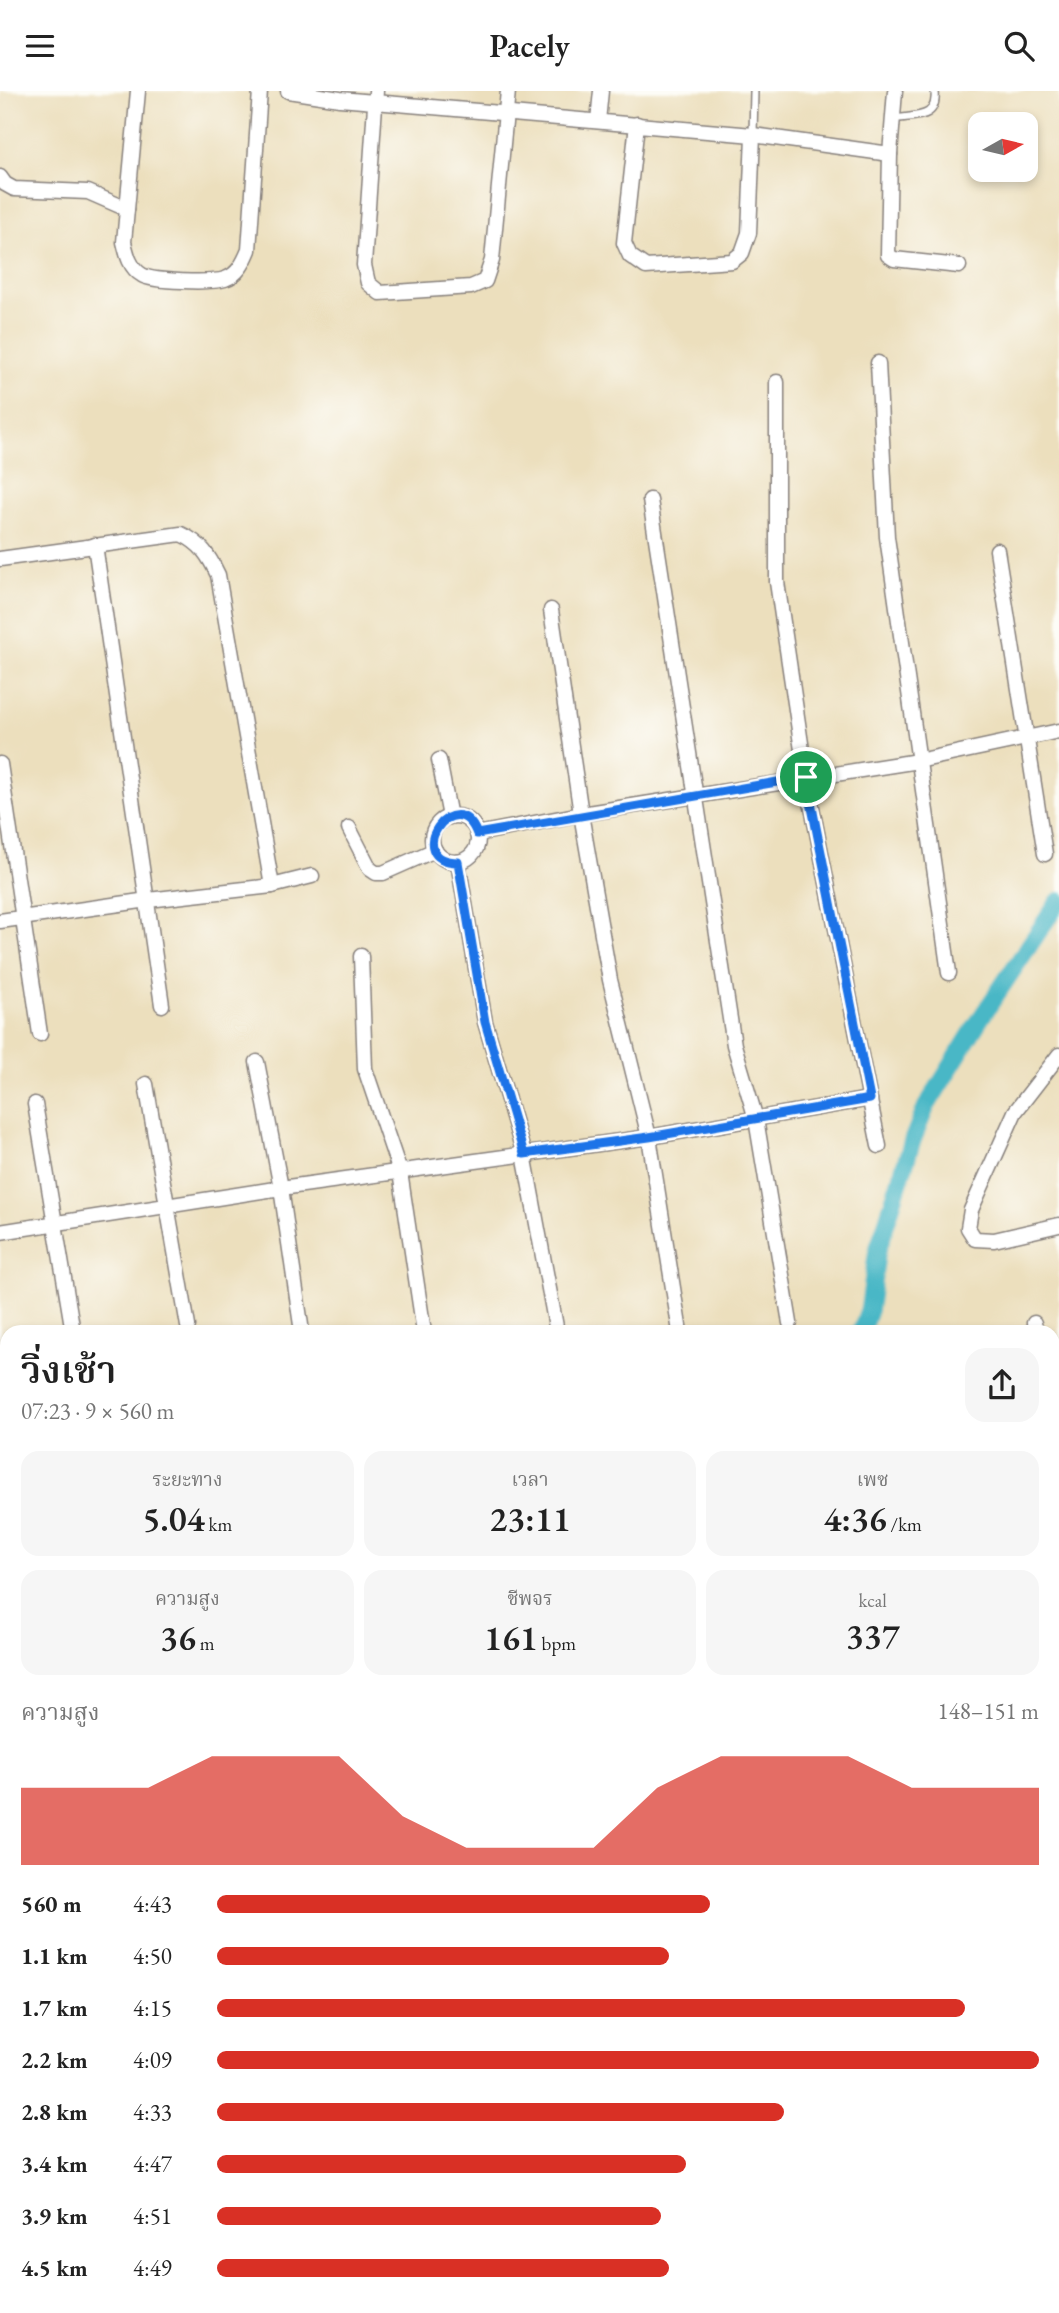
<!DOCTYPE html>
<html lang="th">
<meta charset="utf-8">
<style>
:root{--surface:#fff;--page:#f6f6f6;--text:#222;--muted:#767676;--accent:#d93025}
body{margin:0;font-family:"EB Garamond","Noto Serif Thai",serif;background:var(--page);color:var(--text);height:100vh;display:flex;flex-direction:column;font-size:26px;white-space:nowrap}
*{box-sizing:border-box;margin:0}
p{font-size:23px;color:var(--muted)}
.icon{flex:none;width:38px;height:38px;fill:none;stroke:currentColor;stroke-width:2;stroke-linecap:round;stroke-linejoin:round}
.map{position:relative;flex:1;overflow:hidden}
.drawer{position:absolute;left:0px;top:1234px;width:1060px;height:989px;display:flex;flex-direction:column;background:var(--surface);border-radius:21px 21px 0 0;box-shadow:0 4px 10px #0003}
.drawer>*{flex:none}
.needle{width:46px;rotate:82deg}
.buttons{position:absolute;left:968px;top:21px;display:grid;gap:14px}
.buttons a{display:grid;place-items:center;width:70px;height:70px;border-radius:14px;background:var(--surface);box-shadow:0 4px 10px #0003;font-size:35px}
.pin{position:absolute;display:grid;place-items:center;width:60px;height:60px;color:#fff;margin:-30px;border:4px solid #fff;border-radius:50%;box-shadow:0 2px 7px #0007}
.round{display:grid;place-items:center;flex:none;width:74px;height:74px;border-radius:21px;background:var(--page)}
.head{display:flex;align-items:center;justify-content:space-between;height:119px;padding:0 21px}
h1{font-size:38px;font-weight:600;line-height:52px}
.metrics{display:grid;grid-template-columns:repeat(3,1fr);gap:10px;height:119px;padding:7px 21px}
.metrics div{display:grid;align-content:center;border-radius:18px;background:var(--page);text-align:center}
.metrics b{font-size:35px;font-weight:600}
.metrics small{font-size:19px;font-weight:400}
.metrics p{font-size:19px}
.chart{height:196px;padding:14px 21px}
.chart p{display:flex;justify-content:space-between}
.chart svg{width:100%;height:126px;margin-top:7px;fill:var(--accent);opacity:.7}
ul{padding:0 21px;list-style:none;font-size:23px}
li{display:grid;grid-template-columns:112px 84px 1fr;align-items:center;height:52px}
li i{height:18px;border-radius:9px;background:var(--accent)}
header{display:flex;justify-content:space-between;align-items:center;height:91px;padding:0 21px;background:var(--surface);font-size:32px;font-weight:600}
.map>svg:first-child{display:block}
</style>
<header><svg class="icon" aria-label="menu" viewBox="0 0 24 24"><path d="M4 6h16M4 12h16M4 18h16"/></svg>Pacely<svg class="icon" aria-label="search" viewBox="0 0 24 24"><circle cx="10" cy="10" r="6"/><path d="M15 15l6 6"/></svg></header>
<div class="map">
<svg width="1059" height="2222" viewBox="0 0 1059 2222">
<rect width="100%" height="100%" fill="#fdfcf7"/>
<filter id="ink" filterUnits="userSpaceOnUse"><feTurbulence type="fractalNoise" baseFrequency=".0143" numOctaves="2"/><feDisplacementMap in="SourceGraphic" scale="14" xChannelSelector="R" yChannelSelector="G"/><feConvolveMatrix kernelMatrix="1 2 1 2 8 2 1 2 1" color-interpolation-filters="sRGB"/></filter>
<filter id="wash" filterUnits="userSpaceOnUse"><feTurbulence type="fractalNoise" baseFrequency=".00686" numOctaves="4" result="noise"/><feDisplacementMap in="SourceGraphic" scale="28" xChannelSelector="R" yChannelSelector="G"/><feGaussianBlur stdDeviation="1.57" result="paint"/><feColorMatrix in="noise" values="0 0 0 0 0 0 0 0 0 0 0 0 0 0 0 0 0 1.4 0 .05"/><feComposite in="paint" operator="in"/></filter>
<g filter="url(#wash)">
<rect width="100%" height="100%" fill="#ecdfbd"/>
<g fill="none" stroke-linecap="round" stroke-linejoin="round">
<!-- canal -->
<g stroke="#4ab7c6" stroke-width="18">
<path d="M859 1241 862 1239 869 1218 877 1161 913 1048 926 1016 982 925 1059 810"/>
<path d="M0 1485 7 1486"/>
</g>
</g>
</g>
<g filter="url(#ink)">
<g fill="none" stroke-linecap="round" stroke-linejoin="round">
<!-- lane casing -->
<g stroke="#87807c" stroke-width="10">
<g id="lane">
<path d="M893 28C916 24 938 29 935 0"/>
<path d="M753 44 754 0"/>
<path d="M1054 1509 1059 1508"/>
<path d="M1054 1600 1059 1605"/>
<path d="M0 1995 7 1993"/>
<path d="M1 2222 24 2216"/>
<path d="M222 2222 250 2216"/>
</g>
</g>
<!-- street casing -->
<g stroke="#87807c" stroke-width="17">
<g id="street">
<path d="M138 0 124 151C127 164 130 177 142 184 153 191 212 192 225 188 238 184 244 171 249 159L260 0"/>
<path d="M288 0 340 8 753 44 890 63"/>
<path d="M376 0 364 174 368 192 380 202 471 196 485 190 492 169 508 0"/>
<path d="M895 0 890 63 888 164 894 168 959 175"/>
<path d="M598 30 601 0"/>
<path d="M637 33 624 152 630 165 646 176 732 170 742 162 749 142 753 44"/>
<path d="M0 86 5 93 14 98 88 101 127 118"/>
<path d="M878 272 887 446 949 882"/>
<path d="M777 291V491L806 686 879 1055"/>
<path d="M650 409 734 954 756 1028 790 1232"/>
<path d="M95 454 162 914"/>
<path d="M997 459 1045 763"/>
<path d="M0 468 181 443C201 452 209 465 218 484L272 795"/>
<path d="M551 519 581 723 610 889 649 1046 680 1241"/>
<path d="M439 669 450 726"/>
<path d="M0 673 40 943"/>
<circle cx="455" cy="748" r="23"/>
<path d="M349 737 370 778 376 782H383L435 759"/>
<path d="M477 743 581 723 918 670 1059 640"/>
<path d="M458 771 485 931 524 1063 557 1241"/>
<path d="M0 830 148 809 272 795 312 785"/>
<path d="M361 865 365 978 400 1081 424 1241"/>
<path d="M1059 964 1015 1021 971 1119 968 1137 975 1148 994 1149 1059 1134"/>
<path d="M257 971 281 1097 302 1241"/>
<path d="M146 993 188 1235"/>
<path d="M35 1013 73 1241"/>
<path d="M0 1141 281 1097 649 1046 870 1008"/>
<path d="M1034 1232 1036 1241"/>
<path d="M1054 1315 1059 1338"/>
<path d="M0 1515 7 1516"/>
<path d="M0 1588 7 1609"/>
<path d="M1054 1862 1059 1864"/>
<path d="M0 1900 7 1920"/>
<path d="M1054 1942 1059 1943"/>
<path d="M1054 2188 1059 2204"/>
<path d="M492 2216 494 2222"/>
<path d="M587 2216V2222"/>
<path d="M605 2216 606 2222"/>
<path d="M656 2216 658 2222"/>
<path d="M758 2216 759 2222"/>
<path d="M859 2222 861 2216"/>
<path d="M967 2222 968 2220"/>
</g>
</g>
<!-- secondary casing -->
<g stroke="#87807c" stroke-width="24">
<g id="secondary">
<path d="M1054 1832 1059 1818"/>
<path d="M911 2222 914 2216"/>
</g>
</g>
<!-- lane -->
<use href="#lane" stroke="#fff" stroke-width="7"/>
<!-- street -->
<use href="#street" stroke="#fff" stroke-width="14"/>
<!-- secondary -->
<use href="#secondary" stroke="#fff" stroke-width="21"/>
</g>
</g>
<g fill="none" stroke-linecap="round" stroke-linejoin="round" filter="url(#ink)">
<!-- route casing -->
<g stroke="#fff" stroke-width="14">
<path id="route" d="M806 686 870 1008 649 1046 524 1063 485 931 458 771C400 770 456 689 477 743Z"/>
</g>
<!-- route -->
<use href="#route" stroke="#1a73e8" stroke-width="9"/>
</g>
</svg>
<div class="buttons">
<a><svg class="needle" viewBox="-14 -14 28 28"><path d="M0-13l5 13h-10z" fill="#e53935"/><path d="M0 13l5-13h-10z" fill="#767676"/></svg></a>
</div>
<div class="pin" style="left:806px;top:686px;background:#1e9e55"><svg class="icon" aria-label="arrive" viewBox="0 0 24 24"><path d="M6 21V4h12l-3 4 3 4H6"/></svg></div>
<section class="drawer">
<div class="head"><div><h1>วิ่งเช้า</h1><p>07:23 · 9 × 560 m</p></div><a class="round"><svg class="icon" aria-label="share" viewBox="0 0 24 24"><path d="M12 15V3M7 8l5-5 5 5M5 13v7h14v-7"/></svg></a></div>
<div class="metrics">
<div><p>ระยะทาง</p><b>5.04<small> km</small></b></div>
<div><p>เวลา</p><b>23:11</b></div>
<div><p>เพซ</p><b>4:36<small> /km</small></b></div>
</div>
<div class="metrics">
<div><p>ความสูง</p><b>36<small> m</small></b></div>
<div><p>ชีพจร</p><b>161<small> bpm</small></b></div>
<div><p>kcal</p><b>337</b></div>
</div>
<div class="chart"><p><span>ความสูง</span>148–151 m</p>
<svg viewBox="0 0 160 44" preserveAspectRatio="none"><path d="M0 44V17L10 17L20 17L30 6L40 6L50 6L60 27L70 38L80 38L90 38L100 17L110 6L120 6L130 6L140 17L150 17L160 17V44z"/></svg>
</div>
<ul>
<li><b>560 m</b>4:43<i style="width:60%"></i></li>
<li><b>1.1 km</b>4:50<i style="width:55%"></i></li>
<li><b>1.7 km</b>4:15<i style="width:91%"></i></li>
<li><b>2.2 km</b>4:09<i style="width:100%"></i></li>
<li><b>2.8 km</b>4:33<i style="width:69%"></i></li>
<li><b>3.4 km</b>4:47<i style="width:57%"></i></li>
<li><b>3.9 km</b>4:51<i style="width:54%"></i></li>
<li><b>4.5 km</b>4:49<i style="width:55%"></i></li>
</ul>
</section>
</div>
